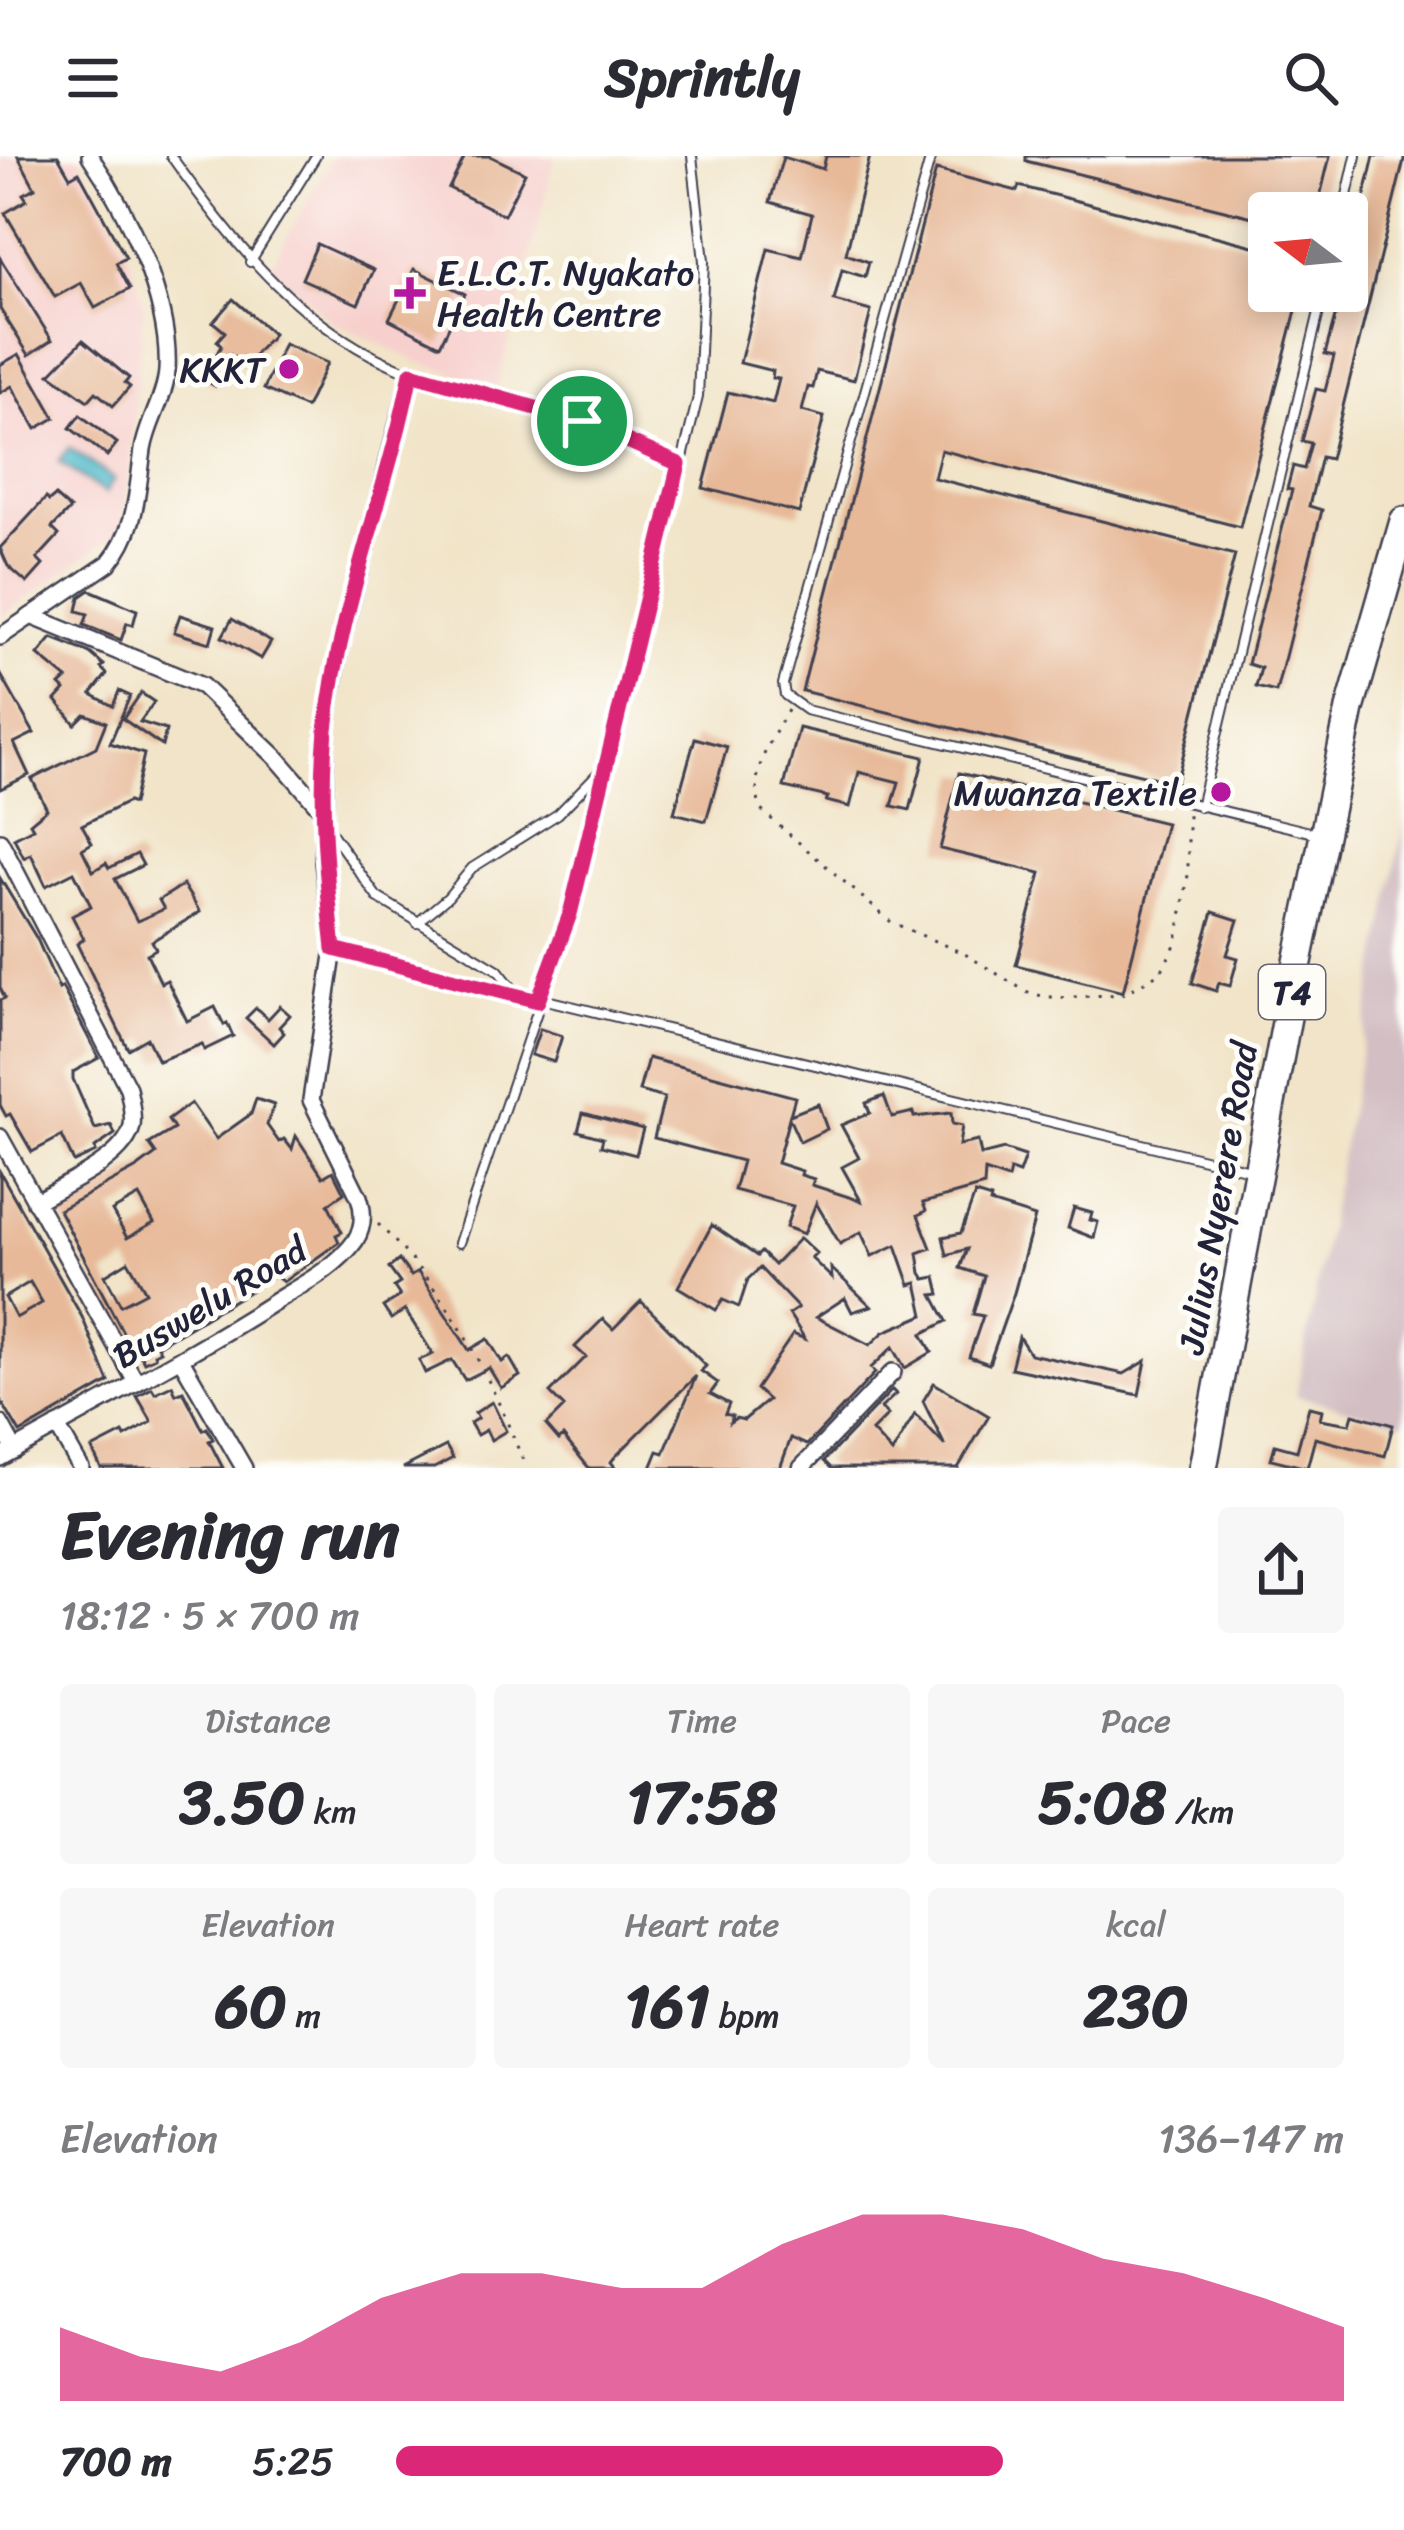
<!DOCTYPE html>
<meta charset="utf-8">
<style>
:root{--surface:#fff;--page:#f7f7f7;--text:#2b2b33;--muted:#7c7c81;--accent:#db2777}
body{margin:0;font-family:Sriracha,sans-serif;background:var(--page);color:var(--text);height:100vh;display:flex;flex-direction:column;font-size:45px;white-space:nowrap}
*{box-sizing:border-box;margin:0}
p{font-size:39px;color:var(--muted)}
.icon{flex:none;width:66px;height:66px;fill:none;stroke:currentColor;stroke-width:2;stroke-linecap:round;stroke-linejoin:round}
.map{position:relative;height:1312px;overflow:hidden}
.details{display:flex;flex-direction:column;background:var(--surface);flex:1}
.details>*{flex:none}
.needle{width:78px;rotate:286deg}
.controls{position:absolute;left:1248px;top:36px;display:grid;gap:24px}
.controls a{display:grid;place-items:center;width:120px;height:120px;border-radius:12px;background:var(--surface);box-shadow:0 6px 30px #0003;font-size:60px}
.pin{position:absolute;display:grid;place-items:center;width:102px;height:102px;color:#fff;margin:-51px;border:6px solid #fff;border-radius:50%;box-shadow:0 3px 12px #0007}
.round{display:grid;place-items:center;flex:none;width:126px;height:126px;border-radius:12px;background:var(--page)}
.headline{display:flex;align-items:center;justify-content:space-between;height:204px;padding:0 60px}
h1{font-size:66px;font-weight:700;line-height:90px}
.metrics{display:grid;grid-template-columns:repeat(3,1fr);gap:18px;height:204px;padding:12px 60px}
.metrics div{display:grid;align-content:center;border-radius:12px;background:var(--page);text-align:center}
.metrics b{font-size:60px;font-weight:700}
.metrics small{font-size:33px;font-weight:400}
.metrics p{font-size:33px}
.chart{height:336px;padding:24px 60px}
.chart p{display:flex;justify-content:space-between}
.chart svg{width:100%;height:216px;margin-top:12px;fill:var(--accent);opacity:.7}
ul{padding:0 60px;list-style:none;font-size:39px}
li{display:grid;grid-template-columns:192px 144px 1fr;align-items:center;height:90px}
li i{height:30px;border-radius:15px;background:var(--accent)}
header{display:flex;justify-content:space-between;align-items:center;height:156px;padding:0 60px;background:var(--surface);font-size:54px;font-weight:700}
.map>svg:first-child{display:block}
</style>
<header><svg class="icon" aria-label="menu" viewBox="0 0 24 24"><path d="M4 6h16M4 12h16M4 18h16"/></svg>Sprintly<svg class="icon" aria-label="search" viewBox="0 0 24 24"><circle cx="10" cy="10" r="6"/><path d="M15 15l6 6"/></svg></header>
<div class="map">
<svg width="1404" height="1312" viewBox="0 0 1404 1312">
<rect width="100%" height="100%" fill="#fdfcf7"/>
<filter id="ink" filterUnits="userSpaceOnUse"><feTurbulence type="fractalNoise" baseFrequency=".00833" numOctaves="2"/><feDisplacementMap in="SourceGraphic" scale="24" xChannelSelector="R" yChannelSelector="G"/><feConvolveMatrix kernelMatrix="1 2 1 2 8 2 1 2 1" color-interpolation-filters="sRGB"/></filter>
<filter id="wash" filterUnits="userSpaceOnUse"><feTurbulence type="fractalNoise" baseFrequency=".004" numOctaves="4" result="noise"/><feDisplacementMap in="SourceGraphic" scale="48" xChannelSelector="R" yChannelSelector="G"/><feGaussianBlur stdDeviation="2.7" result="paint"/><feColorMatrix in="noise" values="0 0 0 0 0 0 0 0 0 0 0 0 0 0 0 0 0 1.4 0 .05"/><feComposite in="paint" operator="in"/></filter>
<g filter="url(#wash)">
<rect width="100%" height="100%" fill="#f1e4c8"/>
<!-- built -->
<g fill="#f7d0cd">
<path d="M0 0H79L131 104 144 149 124 373 0 461Z"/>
<path d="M333 0H555L497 231 416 205 330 164 270 111Z"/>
</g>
<!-- industrial -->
<path fill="#d2bec3" d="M1404 665V1267L1296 1240Z"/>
<!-- water -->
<path fill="#4db9c9" stroke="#386e82" stroke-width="3" d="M69 292 114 323 105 337 59 306Z"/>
<g id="blocks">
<!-- building -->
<g fill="#e7b999" fill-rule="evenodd">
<path d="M18 0H58L70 21 79 16 126 102 116 107 130 133 95 152 81 127 55 141 5 57 27 44 23 38 35 32Z"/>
<path d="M465 0H490L525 17 504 59 449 32Z"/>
<path d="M826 0H870L846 98 869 106 865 121 842 114 834 145 871 155 854 224 817 215 813 232 808 231 802 255 824 261 799 357 703 332 728 236 773 247 779 223 772 222 773 215 740 207 768 93 802 101 812 58 770 46 783 1 823 13Z"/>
<path d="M1026 0H1330L1316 57H1269V65L1026 5Z"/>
<path d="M1374 0H1404V4L1330 303 1321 301 1309 350 1322 354 1276 536 1256 531 1261 512 1248 508 1292 334 1287 333 1293 310 1304 313 1311 287 1302 285 1316 233 1325 235 1334 200 1325 198 1342 135H1347V116Z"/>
<path d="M936 14 1017 35 1019 30 1269 94V135H1301L1240 371 941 294 934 322 1235 399 1176 627 802 535Z"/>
<path d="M317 88 374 114 358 148 302 123Z"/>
<path d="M0 102 52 184 29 199 0 153Z"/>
<path d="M414 113 465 138 440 189 389 163Z"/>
<path d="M233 143 273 178 245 210 231 199 215 230 203 223 221 190 217 185 225 176 213 166Z"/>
<path d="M83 184 129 222 125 227 130 231 113 250 96 236 88 245 50 218Z"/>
<path d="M284 188 327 207 306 252 264 233Z"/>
<path d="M19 198 55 262 36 273 12 230 0 237V209Z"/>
<path d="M80 259 117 287 107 300 70 272Z"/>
<path d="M55 340 70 353 52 372 59 379 37 403 43 409 27 427 8 410 0 392 46 342 49 345Z"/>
<path d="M90 434 137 454 133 469 127 467 121 484 84 469 88 458 77 455 80 441Z"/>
<path d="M180 459 215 470 210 487 174 476Z"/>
<path d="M232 463 271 486 261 503 222 481Z"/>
<path d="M52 482 90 497 104 509 101 512 107 518 91 538 113 550 119 535 130 540 110 587 144 598 133 648 128 646 82 669 92 687 82 693 93 715 106 707 109 712 137 698 143 709 115 723 137 765 164 753 159 744 183 729 200 756 152 785 156 793 147 798 161 827 167 824 187 865 215 851 224 869 227 867 233 880 204 894 202 888 158 905 147 882 128 893 77 788 84 783 72 760 91 750 74 716 46 730 31 698 24 702 14 682 33 672 30 667 47 653 32 623 96 591 106 566 85 558 75 568 56 544 65 534 60 529 67 523 38 499Z"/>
<path d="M0 517 34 577 14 587 29 619 0 633Z"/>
<path d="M141 537 154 546 140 566 166 574 162 590 123 563Z"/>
<path d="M799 572 924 601 910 654 892 650 899 626 859 616 850 651 826 645 828 641 784 631Z"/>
<path d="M695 582 727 591 706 665 674 657Z"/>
<path d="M959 617 1166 667 1123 836 1016 809 1041 717 940 693Z"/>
<path d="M0 722 37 783 59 833 62 831 99 902 73 916V923L95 973 111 969 115 978 95 992 96 996 74 1006 62 980 32 996 10 958 6 960 0 949V844L5 842 0 832Z"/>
<path d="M1213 756 1238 764 1227 799 1238 802 1230 830 1219 827 1216 835 1192 827Z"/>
<path d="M280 850 290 859 279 871 284 877 274 888 246 862 256 852 268 863Z"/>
<path d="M540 873 562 880 554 906 531 899Z"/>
<path d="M648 902 795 941 790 959 818 948 827 973 800 986 789 962 777 1007 802 1015 801 1019 814 1023 812 1029 861 1045 842 1011 859 1002 841 969 870 957 866 947 884 940 892 961 913 956 914 961 951 957 952 968 962 970 959 989 978 985 981 999 1004 993 1025 1000 1019 1017 1010 1014 1008 1023 985 1015 984 1030 923 1047 926 1055 918 1059 931 1092 918 1097 921 1117 925 1123 936 1121 940 1138 933 1139 947 1165 922 1178 932 1196 905 1212 893 1191 871 1212 875 1217 807 1289 791 1282 780 1312H651L658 1295 664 1297 696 1220 614 1302 611 1306 616 1312H589L563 1280 559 1284 546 1269 564 1251 550 1237 586 1201 575 1191 603 1163 613 1173 641 1145 706 1210 701 1215 718 1227 710 1238 729 1248 725 1258 732 1260 730 1266 736 1262 744 1264 768 1244 756 1233 793 1178 805 1183 789 1158 798 1152 760 1112 748 1123 739 1151 723 1144 716 1154 678 1131 712 1069 757 1100 761 1096 774 1109 800 1082 816 1097 811 1102 832 1122 831 1112 871 1150 852 1156 845 1142 816 1161 870 1189 884 1176 924 1159 917 1127 910 1129 896 1089 872 1100 861 1076 840 1088 816 1047 804 1078 786 1071 793 1050 734 1034 742 1005 654 982 664 942 639 935Z"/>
<path d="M256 943 274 949 267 969 279 986 284 983 292 993 296 980 323 1021 333 1015 344 1037 328 1048 342 1076 336 1079 339 1086 283 1126 275 1120 157 1190 160 1195 154 1198 155 1201 144 1206 140 1198 136 1201 59 1054 137 1012 156 998 149 988 174 973 168 964 191 947 216 983 251 958ZM139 1040 154 1067 127 1082 112 1055ZM128 1105 146 1136 121 1149 105 1119Z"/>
<path d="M583 957 643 973 636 999 601 990 603 982 578 975Z"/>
<path d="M0 1016 82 1161 109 1226 20 1277 0 1243ZM30 1126 42 1147 16 1162 5 1141Z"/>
<path d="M975 1038 991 1043 990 1047 1035 1061 1014 1137 989 1208 969 1201 983 1160 973 1158 984 1120 960 1112 967 1093 947 1099 943 1081 961 1077Z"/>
<path d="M1074 1052 1092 1057 1090 1064 1098 1066 1094 1082 1068 1072Z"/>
<path d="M399 1104 411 1120 418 1116 469 1194 488 1183 502 1206 509 1201 520 1220 501 1232 489 1212 465 1224 452 1204 425 1217 419 1204 433 1198 405 1154 391 1163 383 1151 400 1140 394 1131 400 1127 389 1112Z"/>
<path d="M1019 1181 1030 1198 1124 1218 1146 1205 1139 1239 1011 1212Z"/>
<path d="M934 1227 989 1260 958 1312H831L824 1305 892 1234 896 1238 881 1252 888 1259 872 1275 892 1297 915 1258 945 1290 923 1245Z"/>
<path d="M172 1229 176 1238 183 1235 203 1274 207 1272 213 1283 209 1285 223 1312H101L92 1293 123 1277 125 1281 152 1266 137 1240 152 1232 155 1237Z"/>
<path d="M492 1246 506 1275 491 1284 486 1274 477 1279 470 1267 478 1262 475 1257Z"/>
<path d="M1309 1251 1322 1254 1320 1263 1350 1268 1353 1258 1393 1269 1385 1300 1315 1282 1307 1312 1271 1303 1275 1289 1297 1295Z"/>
<path d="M446 1290 453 1302 434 1312H403Z"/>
</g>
</g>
</g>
<g filter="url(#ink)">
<use href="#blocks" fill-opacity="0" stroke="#413f50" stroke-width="3"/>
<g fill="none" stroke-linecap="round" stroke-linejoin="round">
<!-- lane casing -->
<g stroke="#413f50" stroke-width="12">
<g id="lane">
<path d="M171 0C234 89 304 177 411 217 465 237 523 247 578 264 613 275 646 292 679 308"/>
<path d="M931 0 783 528 785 539 806 554 1318 678"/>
<path d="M1343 57 1356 0"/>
<path d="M250 106 316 0"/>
<path d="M1200 651 1324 135"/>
<path d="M326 669 377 741 498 814 517 838"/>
<path d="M417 767 448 741 472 712 558 658 603 612"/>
<path d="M335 793 1254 1015"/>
<path d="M459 1087 570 758 698 241 704 105 692 0"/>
</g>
</g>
<!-- street casing -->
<g stroke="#413f50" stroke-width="20">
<g id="street">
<path d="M31 460 202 530 277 602 322 654"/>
<path d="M0 481 109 407C137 373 137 336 143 294 147 267 165 242 167 215 171 145 128 56 90 0"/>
<path d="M0 685 128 932C130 944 134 957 132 970 126 1003 63 1029 35 1046"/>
<path d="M0 981 136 1226"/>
<path d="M182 1205 244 1312"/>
<path d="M0 1267 15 1294"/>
<path d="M57 1270 81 1312"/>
<path d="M0 1302C92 1250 185 1203 274 1146 301 1129 336 1112 355 1085 364 1071 364 1056 359 1041L311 944 334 793 323 706 326 571 341 487 411 217"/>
<path d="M801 1312 893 1216"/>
</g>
</g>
<!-- highway casing -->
<g stroke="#413f50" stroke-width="32">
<path id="highway" d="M1203 1312 1290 845 1350 553 1404 365"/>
</g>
<!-- path -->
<g stroke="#413f50" stroke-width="3" stroke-dasharray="3 9" stroke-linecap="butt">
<path d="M788 554C769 589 748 615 761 654L891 766 965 798 1030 838 1058 842 1124 838 1161 816 1177 785 1188 719V656"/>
<path d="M378 1068C454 1143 487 1215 526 1312"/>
</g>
<!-- lane -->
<use href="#lane" stroke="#fff" stroke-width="8"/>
<!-- street -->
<use href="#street" stroke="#fff" stroke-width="15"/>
<!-- highway -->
<use href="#highway" stroke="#fff" stroke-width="27"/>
</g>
</g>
<g fill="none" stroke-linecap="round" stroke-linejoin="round" filter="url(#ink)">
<!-- route casing -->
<g stroke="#fff" stroke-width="24">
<path id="route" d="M411 217 582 265 679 308 570 758 538 845 334 793C326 719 319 648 326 574 338 452 388 336 411 217Z"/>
</g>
<!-- route -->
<use href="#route" stroke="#db2777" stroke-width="15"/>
</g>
<!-- markers -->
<g fill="#b5179e" stroke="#fdfcf7" stroke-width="4.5">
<path d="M404 119h12v12h12v12h-12v12h-12v-12h-12v-12h12z"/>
<circle cx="289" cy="213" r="12"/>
<circle cx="1221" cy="636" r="12"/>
</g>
<g text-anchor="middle" stroke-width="10" stroke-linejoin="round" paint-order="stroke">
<!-- shield labels -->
<rect fill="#fdfcf7" stroke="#646373" stroke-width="3" x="1259" y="809" width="66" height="54" rx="9"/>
<g font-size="33" font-weight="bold" fill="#22223b">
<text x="1292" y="848">T4</text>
</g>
<!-- poi labels -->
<g font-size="36" fill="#22223b" stroke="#fdfcf7" text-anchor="end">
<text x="437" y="129" text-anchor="start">E.L.C.T. Nyakato<tspan x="437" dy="41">Health Centre</tspan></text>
<text x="265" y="226">KKKT</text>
<text x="1197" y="649">Mwanza Textile</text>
</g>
<!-- street labels -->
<g font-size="36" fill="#22223b" stroke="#fdfcf7">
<text transform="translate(1217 1042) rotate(-80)" y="13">Julius Nyerere Road</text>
<text transform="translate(209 1146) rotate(-31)" y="13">Buswelu Road</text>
</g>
</g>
</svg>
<div class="controls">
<a><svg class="needle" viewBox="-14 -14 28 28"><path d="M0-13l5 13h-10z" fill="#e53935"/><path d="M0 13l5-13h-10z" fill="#7c7c81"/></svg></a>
</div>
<div class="pin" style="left:582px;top:265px;background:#1e9e55"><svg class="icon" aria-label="arrive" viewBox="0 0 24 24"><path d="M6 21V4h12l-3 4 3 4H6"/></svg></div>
</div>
<section class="details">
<div class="headline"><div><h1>Evening run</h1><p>18:12 · 5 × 700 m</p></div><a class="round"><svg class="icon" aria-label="share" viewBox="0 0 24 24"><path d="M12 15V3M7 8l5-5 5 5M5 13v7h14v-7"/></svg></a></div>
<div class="metrics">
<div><p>Distance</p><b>3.50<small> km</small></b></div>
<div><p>Time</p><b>17:58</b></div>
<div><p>Pace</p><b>5:08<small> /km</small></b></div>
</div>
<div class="metrics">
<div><p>Elevation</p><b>60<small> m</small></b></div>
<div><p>Heart rate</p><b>161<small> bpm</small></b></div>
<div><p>kcal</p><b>230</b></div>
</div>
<div class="chart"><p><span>Elevation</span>136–147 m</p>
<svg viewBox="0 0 160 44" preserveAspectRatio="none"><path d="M0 44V29L10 35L20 38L30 32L40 23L50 18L60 18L70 21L80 21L90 12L100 6L110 6L120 9L130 15L140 18L150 23L160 29V44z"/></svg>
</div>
<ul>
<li><b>700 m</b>5:25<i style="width:64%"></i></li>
</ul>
</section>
